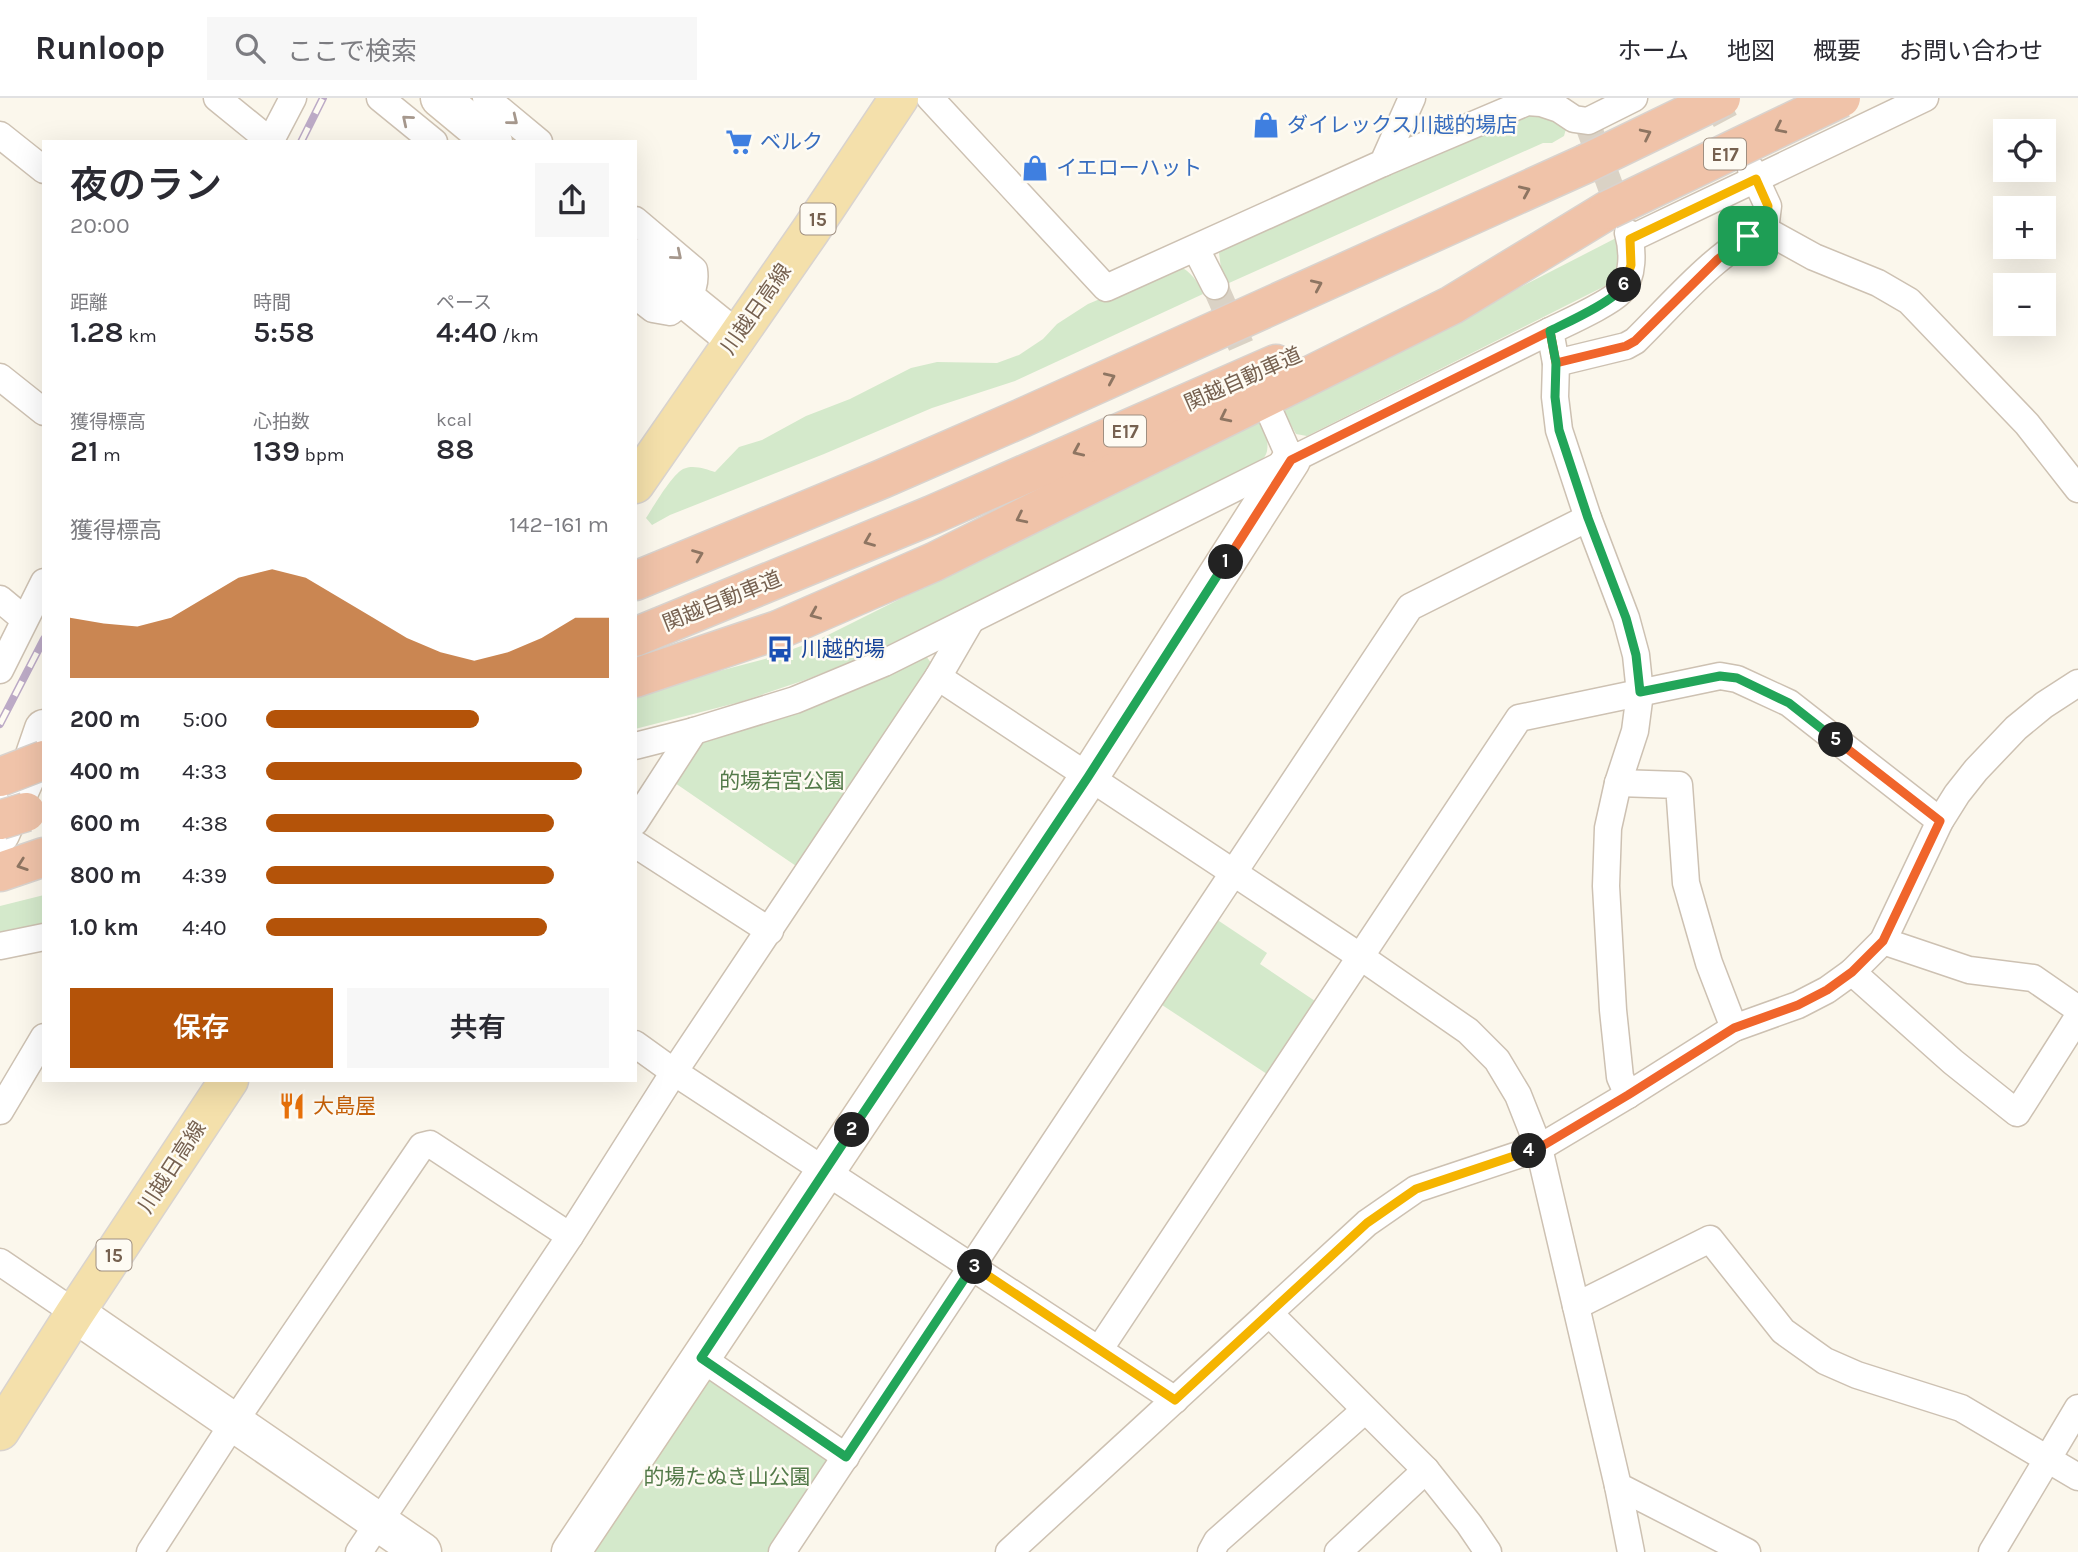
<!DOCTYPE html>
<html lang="ja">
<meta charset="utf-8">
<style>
:root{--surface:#fff;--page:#f7f7f7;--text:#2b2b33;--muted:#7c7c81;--line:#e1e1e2;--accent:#b45309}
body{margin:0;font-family:Karla,"Noto Sans JP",sans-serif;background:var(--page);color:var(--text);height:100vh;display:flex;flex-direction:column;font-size:26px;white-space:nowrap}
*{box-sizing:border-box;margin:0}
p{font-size:23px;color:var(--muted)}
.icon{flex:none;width:38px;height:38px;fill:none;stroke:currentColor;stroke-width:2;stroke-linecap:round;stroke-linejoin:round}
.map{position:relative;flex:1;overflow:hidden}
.drawer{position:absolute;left:42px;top:42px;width:595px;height:942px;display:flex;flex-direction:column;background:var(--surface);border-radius:0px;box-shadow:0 7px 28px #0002}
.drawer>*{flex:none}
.buttons{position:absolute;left:1993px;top:21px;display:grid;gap:14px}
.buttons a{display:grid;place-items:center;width:63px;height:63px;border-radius:0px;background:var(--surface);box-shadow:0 7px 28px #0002;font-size:35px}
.pin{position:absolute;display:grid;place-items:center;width:60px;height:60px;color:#fff;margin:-30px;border-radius:14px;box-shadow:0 4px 10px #0006}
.km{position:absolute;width:35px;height:35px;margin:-18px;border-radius:50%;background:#222;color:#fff;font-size:19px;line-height:35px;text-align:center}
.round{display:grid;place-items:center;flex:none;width:74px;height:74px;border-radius:0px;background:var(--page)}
.headline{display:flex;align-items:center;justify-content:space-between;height:119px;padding:0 28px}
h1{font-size:38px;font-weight:600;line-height:52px}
.metrics{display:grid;grid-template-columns:repeat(3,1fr);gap:10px;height:119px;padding:7px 28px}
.metrics div{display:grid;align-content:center}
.metrics b{font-size:30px;font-weight:600}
.metrics small{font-size:19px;font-weight:400}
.metrics p{font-size:19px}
.chart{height:196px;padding:14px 28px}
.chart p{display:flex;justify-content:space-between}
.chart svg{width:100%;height:126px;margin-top:7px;fill:var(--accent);opacity:.7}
.button{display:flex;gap:14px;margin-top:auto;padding:14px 28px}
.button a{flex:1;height:80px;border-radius:0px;background:var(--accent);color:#fff;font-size:28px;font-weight:600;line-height:80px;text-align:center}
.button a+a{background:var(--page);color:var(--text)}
ul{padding:0 28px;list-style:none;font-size:23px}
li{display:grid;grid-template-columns:112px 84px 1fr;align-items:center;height:52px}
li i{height:18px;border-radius:9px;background:var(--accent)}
header{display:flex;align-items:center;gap:42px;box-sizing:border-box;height:98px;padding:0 35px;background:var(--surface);border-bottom:2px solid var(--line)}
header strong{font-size:33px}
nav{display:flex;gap:38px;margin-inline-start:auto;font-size:24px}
.search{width:490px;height:63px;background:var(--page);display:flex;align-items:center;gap:18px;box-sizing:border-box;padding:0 24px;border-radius:0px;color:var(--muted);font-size:26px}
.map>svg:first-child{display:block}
</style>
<header>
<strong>Runloop</strong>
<div class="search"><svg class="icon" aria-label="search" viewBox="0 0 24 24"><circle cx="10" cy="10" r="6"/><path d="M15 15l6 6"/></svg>ここで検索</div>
<nav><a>ホーム</a><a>地図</a><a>概要</a><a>お問い合わせ</a></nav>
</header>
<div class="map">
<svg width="2078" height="1454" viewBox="0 0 2078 1454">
<rect width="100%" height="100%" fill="#fbf7ec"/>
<!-- green -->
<g fill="#d4e9cb">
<path d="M1535 10 1566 31 1564 38 1552 45H1543L1229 185 1222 178 1219 155 1225 148Z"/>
<path d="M1618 139 1617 176 1609 186 1307 338 1296 336 1291 327 1267 339C1269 360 1265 360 1248 370L866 558 805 582 740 604 635 631V595L765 561 818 542 1406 248Z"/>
<path d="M1179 168C1190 173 1199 184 1203 196L1015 283 932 310 824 356 670 417 652 427 646 420C654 408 671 378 683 371 693 366 706 371 715 374L739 349 762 342 806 318 850 301 911 270 937 264 997 265 1019 257 1043 241 1057 226 1088 206Z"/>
<path d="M926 558 934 569 799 770 675 685 703 643 711 637 796 616Z"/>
<path d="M44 797V829L0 836V808Z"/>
<path d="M1216 821 1267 855 1260 866 1318 905 1270 978 1159 905Z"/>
<path d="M702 1278H713L832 1364 771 1454H585Z"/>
</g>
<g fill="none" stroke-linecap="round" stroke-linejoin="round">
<!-- street-tunnel -->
<g stroke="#dad2c5" stroke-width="26" stroke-dasharray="26 13" stroke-linecap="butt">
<path d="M1713 0 1747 63"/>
<path d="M1589 30 1622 120"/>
<path d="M1215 188 1260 291"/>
</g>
<!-- street casing -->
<g stroke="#cdc1b2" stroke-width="29">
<g id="street">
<path d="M217 0 270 43"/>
<path d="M380 0 434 44"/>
<path d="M486 0 539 44"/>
<path d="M930 0 1106 190 1383 65 1412 0"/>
<path d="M0 37 44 72"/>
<path d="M270 44 293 0"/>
<path d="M1383 65 1527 4 1541 5 1559 11 1574 21 1588 23 1634 0"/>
<path d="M635 122 694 172C697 193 686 202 670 214L653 211 635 197"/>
<path d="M1765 132 1814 159 1878 185 1909 203 2027 326 2078 391"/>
<path d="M1630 141 1925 0"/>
<path d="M1196 151 1215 188"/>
<path d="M1550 233 1556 265 1555 299 1559 332 1588 420 1626 520 1636 557 1640 595 1635 633 1618 685 1608 730 1606 788 1613 912 1620 979 1628 997"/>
<path d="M1556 265 1626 248 1635 243C1671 208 1719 150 1765 132L1768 108 1751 71"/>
<path d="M0 279 44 314"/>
<path d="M1272 319 1291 362"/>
<path d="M0 501 24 521"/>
<path d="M0 572 44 484"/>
<path d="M938 579 1361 859 1468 933 1497 962 1518 997 1539 1050 1618 1388 1747 1454"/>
<path d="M635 648 694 633 795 602 884 565 1550 233C1566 225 1611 205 1621 193 1634 178 1633 152 1628 135"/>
<path d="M1618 685 1679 687 1686 785 1709 865 1734 930"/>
<path d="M635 724 694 633"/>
<path d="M635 746 770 833"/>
<path d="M1883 843 1969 872 2033 880 2078 911"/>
<path d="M0 848 44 839"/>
<path d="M1852 874 1953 964 2017 1015 2078 919"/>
<path d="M635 946 674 974 1175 1302"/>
<path d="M0 1013 44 939"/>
<path d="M0 1164 75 1215"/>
<path d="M1576 1208 1710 1141 1783 1233 1825 1263 1857 1277 1961 1310 2078 1379"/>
<path d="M1269 1215 1426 1372 1469 1426 1488 1454"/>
<path d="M1099 1252 1519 620 1720 578 1737 581 1789 605 1940 723"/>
<path d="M701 1260 846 1359"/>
<path d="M1618 1388 1631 1454"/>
<path d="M150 1454 234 1324 422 1048 430 1046 570 1138"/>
<path d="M359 1454 570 1138 674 974 938 579 971 522"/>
<path d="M782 1454 1410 509 1588 420"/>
<path d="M1009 1454 1367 1125 1416 1091 1539 1050 1628 997 1734 930 1798 907 1827 892 1852 874 1883 843 1940 723 1957 696 1976 672 2016 630 2044 607 2078 585"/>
<path d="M1211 1454 1217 1443 1365 1312"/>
<path d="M1338 1454 1426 1372"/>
<path d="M1992 1454 2078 1310"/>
</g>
</g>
<!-- secondary casing -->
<g stroke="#d0c2b0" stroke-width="41">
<g id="secondary">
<path d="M440 0 493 44"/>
<path d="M635 160 735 241"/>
<path d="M0 736 34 660 44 631"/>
<path d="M75 1215 422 1454"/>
<path d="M571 1454 1089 679 1291 362"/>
</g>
</g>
<!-- primary casing -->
<g stroke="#d9d3ce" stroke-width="41">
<g id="primary">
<path d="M635 386 811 132 899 0"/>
<path d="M0 1333 75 1215 229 982"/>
</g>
</g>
<!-- highway casing -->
<g stroke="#d9d3ce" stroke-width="41">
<g id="highway">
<path d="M635 483 882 381 1022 320 1585 66"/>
<path d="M635 539 932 417 1276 266"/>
<path d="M635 580 778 532 934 464 1452 207 1608 112"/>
<path d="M0 774 44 759"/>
</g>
</g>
<!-- street -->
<use href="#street" stroke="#fff" stroke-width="26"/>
<!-- secondary -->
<use href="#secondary" stroke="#fff" stroke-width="38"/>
<!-- primary -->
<use href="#primary" stroke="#f4e0ab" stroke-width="38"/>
<!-- highway -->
<use href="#highway" stroke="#f0c3a9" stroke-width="38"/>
<!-- rail casing -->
<g stroke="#bcaac6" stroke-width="8">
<g id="rail">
<path d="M301 44 323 0"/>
<path d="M0 626 44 541"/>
</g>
</g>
<!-- rail -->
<use href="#rail" stroke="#fefbf3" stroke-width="5" stroke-dasharray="16" stroke-linecap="butt"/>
<!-- highway-bridge casing -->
<g stroke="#d9d3ce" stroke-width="41" stroke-linecap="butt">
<g id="highway-bridge">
<path d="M1585 66 1721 0"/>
<path d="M1608 112 1841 0"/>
<path d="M0 679 44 662"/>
<path d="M0 722 26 714"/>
</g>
</g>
<!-- highway-bridge -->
<use href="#highway-bridge" stroke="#f0c3a9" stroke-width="38"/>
</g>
<!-- one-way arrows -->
<defs><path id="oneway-chevron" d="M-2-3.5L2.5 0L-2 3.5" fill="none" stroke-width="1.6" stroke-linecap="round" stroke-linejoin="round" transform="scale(1.75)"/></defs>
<g stroke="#a6988d">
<use href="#oneway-chevron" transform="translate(407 22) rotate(-140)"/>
<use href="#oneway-chevron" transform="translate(513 22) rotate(39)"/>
<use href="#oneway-chevron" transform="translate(677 157) rotate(40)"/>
</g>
<g stroke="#8e7562">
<use href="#oneway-chevron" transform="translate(1780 30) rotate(154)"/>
<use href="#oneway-chevron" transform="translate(1646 36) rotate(-26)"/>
<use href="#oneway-chevron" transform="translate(1525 93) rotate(-24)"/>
<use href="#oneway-chevron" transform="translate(1317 187) rotate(-24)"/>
<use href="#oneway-chevron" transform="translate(1110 280) rotate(-24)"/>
<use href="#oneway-chevron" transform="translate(1225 319) rotate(154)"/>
<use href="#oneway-chevron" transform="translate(1078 353) rotate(156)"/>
<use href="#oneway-chevron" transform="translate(1021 420) rotate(154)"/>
<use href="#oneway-chevron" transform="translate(869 443) rotate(158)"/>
<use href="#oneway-chevron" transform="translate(698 457) rotate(-22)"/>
<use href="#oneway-chevron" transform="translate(815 516) rotate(157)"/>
<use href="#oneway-chevron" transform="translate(22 767) rotate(161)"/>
</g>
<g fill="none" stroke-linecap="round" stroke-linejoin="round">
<!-- split-1 casing -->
<g stroke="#fff" stroke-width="14">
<path id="split-1" d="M1226 464 1291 362 1550 233 1556 265 1626 248 1635 243 1718 161 1748 138"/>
</g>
<!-- split-2 casing -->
<g stroke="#fff" stroke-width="14">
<path id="split-2" d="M852 1032 1088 679 1226 464"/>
</g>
<!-- split-3 casing -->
<g stroke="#fff" stroke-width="14">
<path id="split-3" d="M852 1032 701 1260 846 1359 973 1168 975 1169"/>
</g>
<!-- split-4 casing -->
<g stroke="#fff" stroke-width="14">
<path id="split-4" d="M975 1169 1175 1302 1367 1125 1416 1091 1529 1053"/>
</g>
<!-- split-5 casing -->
<g stroke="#fff" stroke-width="14">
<path id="split-5" d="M1529 1053 1539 1050 1628 997 1734 930 1798 907 1827 892 1852 874 1883 843 1940 723 1836 642"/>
</g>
<!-- split-6 casing -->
<g stroke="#fff" stroke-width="14">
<path id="split-6" d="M1624 187C1615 203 1568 224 1550 233L1556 265 1555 299 1559 332 1588 420 1626 520 1636 557 1640 594 1720 578 1737 580 1789 605 1836 642"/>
</g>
<!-- split-7 casing -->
<g stroke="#fff" stroke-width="14">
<path id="split-7" d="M1624 187 1631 167 1630 141 1756 81 1768 108 1765 132 1748 138"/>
</g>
<!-- split-1 -->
<use href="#split-1" stroke="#f0652b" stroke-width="9"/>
<!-- split-2 -->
<use href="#split-2" stroke="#22a559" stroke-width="9"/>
<!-- split-3 -->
<use href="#split-3" stroke="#22a559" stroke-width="9"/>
<!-- split-4 -->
<use href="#split-4" stroke="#f5b400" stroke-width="9"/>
<!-- split-5 -->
<use href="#split-5" stroke="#f0652b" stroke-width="9"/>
<!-- split-6 -->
<use href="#split-6" stroke="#22a559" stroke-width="9"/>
<!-- split-7 -->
<use href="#split-7" stroke="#f5b400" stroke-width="9"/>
</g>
<!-- icons -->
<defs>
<g id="shop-bare" transform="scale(2.1)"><path d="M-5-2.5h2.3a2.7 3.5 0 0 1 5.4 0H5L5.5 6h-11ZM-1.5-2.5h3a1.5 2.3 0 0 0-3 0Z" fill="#3f7fe0" stroke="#fefbf3" stroke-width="2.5" paint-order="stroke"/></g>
<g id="supermarket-bare" transform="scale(2.1)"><path d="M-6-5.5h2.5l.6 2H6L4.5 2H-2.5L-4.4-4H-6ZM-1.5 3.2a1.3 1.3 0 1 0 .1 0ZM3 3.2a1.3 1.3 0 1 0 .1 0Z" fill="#3f7fe0" stroke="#fefbf3" stroke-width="2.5" paint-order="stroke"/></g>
<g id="bus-bare" transform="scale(2.1)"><path d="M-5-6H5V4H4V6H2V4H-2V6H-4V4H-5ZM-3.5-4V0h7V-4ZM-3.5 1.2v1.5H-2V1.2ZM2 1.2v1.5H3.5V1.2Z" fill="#1a4fb4" stroke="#fefbf3" stroke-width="2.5" paint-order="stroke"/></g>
<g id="restaurant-bare" transform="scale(2.1)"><path d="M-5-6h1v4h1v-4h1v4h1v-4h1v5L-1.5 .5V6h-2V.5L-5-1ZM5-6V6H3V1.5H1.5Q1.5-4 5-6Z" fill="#e8710a" stroke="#fefbf3" stroke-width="2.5" paint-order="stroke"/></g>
</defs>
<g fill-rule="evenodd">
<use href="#shop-bare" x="1266" y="27"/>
<use href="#supermarket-bare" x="739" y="44"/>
<use href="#shop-bare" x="1035" y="70"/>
<use href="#bus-bare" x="780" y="551"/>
<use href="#restaurant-bare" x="292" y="1008"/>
</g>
<g text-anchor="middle" stroke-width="5" stroke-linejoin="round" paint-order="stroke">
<!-- shield labels -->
<g fill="#fefbf3" stroke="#9f8f81" stroke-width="2">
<rect x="1704" y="40.5" width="42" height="31" rx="5"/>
<rect x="800.5" y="105.5" width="35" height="31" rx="5"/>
<rect x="1104" y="317.5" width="42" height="31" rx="5"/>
<rect x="96.5" y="1141.5" width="35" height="31" rx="5"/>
</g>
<g font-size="19" font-weight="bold" fill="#766150">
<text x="1725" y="63">E17</text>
<text x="818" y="128">15</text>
<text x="1125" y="340">E17</text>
<text x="114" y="1164">15</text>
</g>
<!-- shop labels -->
<g font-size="21" fill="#366cbe" stroke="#fefbf3" text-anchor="start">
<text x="1287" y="34">ダイレックス川越的場店</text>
<text x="760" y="51">ベルク</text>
<text x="1056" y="77">イエローハット</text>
</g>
<!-- street labels -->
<g font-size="21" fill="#766150" stroke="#fefbf3">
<text transform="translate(756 211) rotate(-55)" y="7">川越日高線</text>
<text transform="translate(1243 281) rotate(-24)" y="7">関越自動車道</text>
<text transform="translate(722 503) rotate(-22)" y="7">関越自動車道</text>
<text transform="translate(172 1069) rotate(-57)" y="7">川越日高線</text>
</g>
<!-- transit labels -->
<g font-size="21" fill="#164399" stroke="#fefbf3" text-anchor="start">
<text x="801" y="558">川越的場</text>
</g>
<!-- park labels -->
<g font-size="21" fill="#537a49" stroke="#fefbf3">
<text x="782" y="690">的場若宮公園</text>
<text x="727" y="1386">的場たぬき山公園</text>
</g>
<!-- food labels -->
<g font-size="21" fill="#c56008" stroke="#fefbf3" text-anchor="start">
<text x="313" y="1015">大島屋</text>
</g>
</g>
</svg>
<div class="buttons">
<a><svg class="icon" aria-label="locate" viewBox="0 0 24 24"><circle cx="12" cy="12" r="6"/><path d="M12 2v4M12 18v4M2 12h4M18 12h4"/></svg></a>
<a>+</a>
<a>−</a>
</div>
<div class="pin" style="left:1748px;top:138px;background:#1e9e55"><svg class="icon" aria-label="arrive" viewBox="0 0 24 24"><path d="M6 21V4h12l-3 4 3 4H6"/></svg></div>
<b class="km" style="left:1226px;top:464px">1</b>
<b class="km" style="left:852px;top:1032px">2</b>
<b class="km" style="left:975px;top:1169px">3</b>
<b class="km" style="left:1529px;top:1053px">4</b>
<b class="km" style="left:1836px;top:642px">5</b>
<b class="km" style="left:1624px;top:187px">6</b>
<section class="drawer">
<div class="headline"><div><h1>夜のラン</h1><p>20:00</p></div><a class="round"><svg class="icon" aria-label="share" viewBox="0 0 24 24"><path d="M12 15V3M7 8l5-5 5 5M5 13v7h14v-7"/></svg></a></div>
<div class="metrics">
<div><p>距離</p><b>1.28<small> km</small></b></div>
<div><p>時間</p><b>5:58</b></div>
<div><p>ペース</p><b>4:40<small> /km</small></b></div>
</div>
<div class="metrics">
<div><p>獲得標高</p><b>21<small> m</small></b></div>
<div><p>心拍数</p><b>139<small> bpm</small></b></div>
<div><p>kcal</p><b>88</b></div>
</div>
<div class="chart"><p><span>獲得標高</span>142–161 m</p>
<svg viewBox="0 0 160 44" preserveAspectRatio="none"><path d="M0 44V23L10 25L20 26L30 23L40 16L50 9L60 6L70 9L80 16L90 23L100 30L110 35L120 38L130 35L140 30L150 23L160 23V44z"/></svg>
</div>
<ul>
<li><b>200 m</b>5:00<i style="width:62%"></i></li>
<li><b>400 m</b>4:33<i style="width:92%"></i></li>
<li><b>600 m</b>4:38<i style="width:84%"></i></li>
<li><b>800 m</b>4:39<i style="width:84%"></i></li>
<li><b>1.0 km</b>4:40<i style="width:82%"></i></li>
</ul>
<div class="button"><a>保存</a><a>共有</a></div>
</section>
</div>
